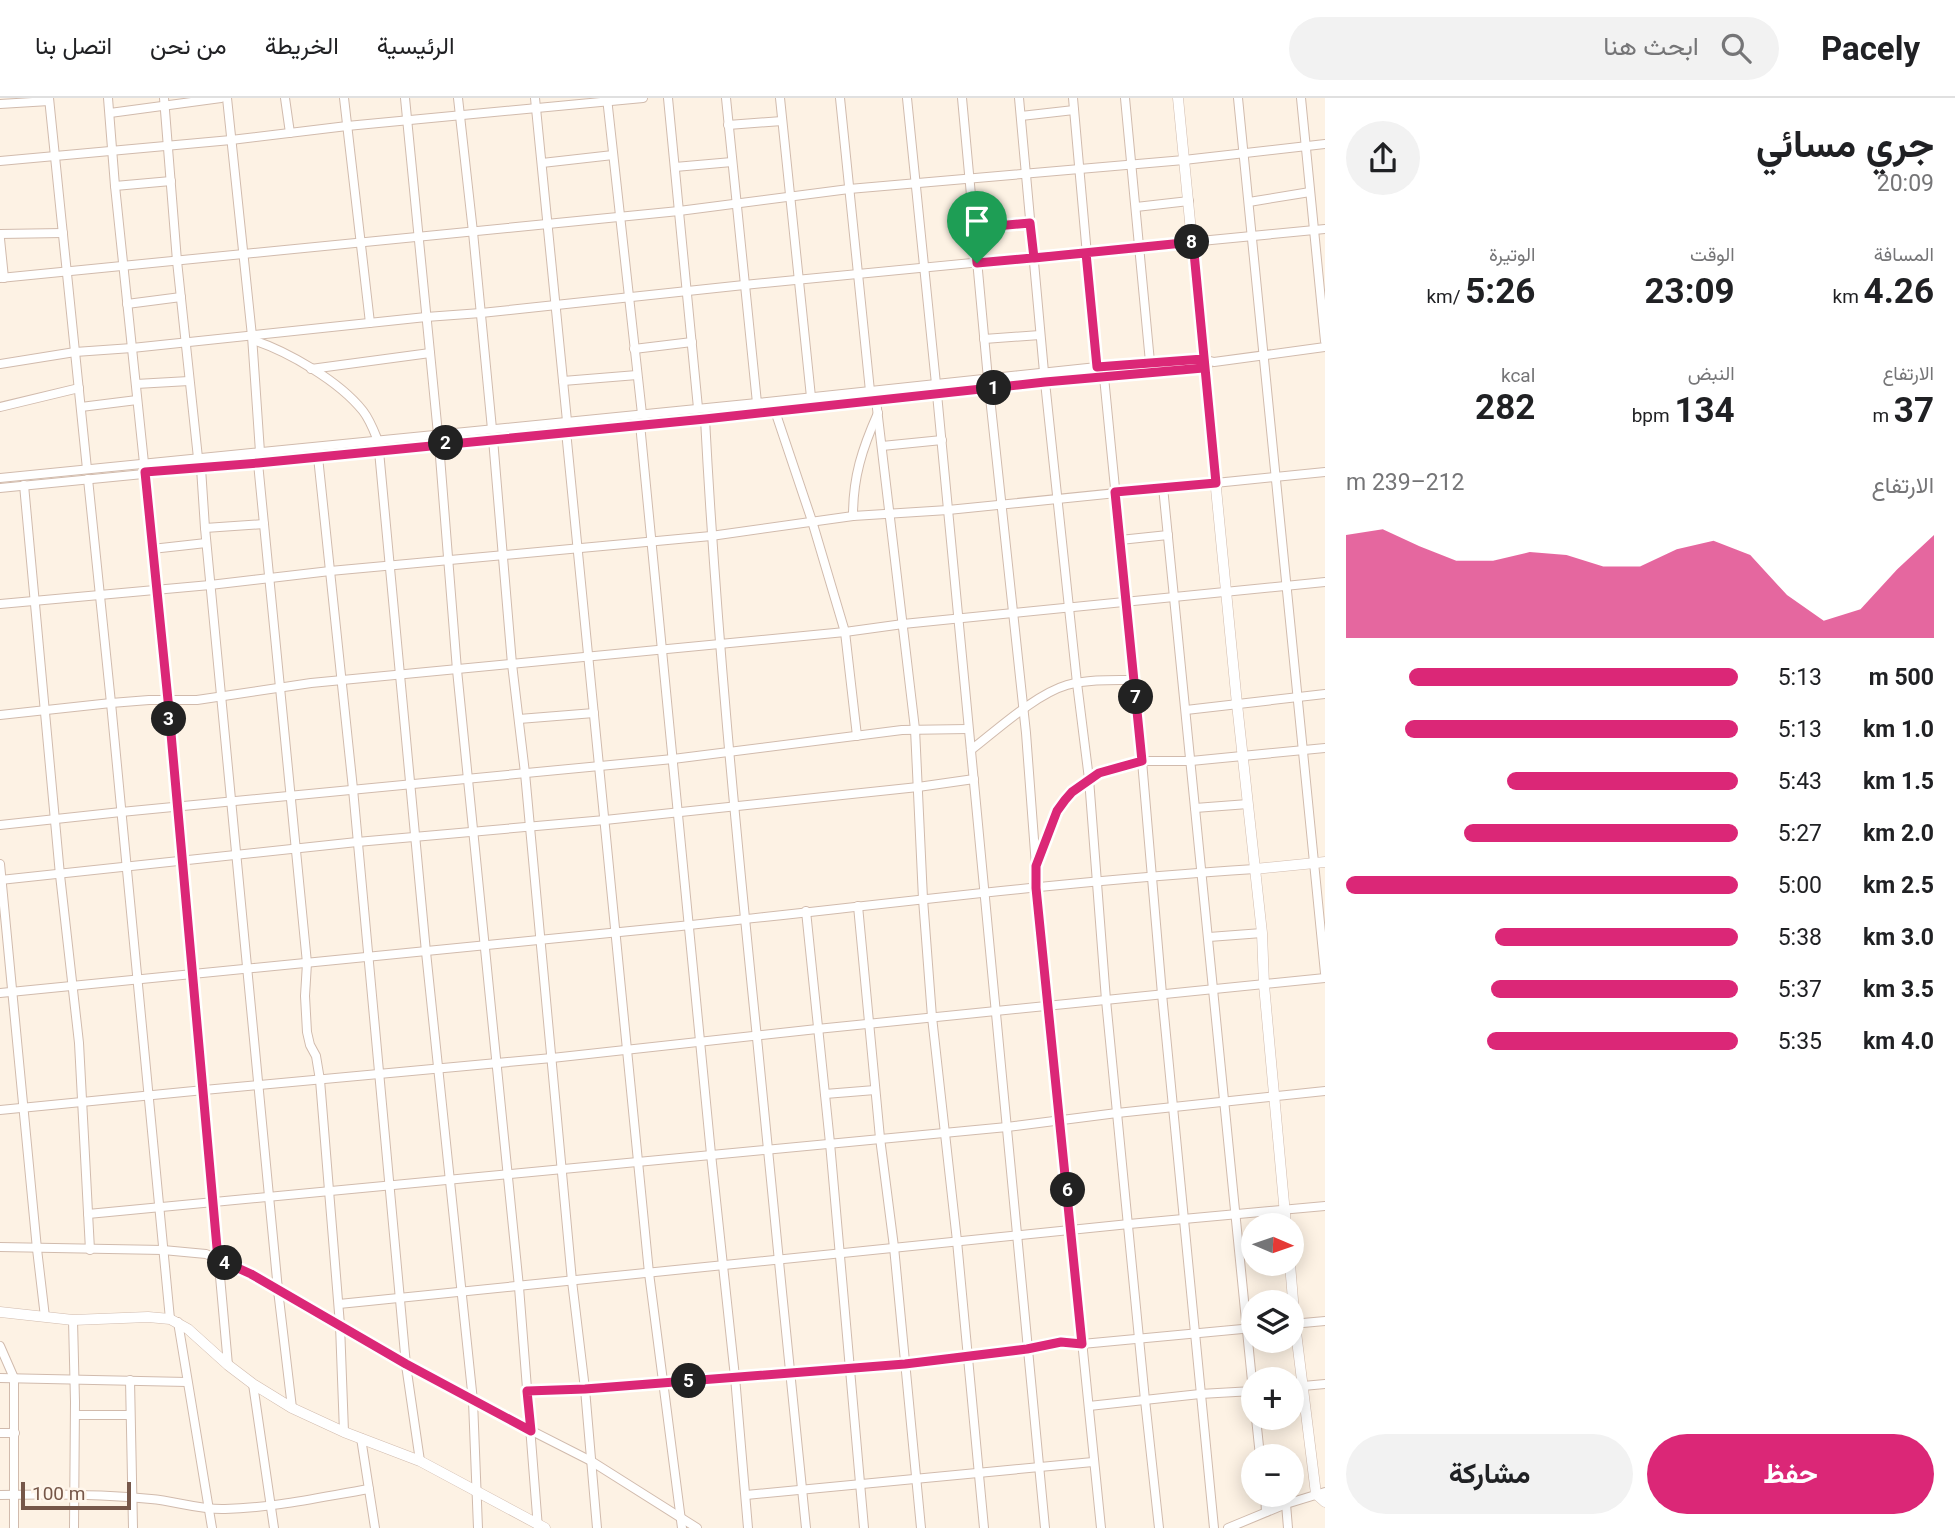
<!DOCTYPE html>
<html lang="ar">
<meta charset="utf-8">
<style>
:root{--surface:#fff;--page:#f2f2f2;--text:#202124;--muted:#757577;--line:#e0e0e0;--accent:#db2777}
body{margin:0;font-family:Roboto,Vazirmatn,sans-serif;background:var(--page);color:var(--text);direction:rtl;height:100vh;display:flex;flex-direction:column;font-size:26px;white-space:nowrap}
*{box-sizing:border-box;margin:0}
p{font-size:23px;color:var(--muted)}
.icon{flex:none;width:38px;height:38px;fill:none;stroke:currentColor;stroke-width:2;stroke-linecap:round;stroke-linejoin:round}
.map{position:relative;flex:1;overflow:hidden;direction:ltr}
.side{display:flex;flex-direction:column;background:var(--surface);width:630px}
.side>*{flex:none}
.needle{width:46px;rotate:92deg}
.buttons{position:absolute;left:1241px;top:1115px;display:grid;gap:14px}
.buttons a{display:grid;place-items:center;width:63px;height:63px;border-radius:50%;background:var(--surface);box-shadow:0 4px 18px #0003;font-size:35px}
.scale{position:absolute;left:21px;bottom:18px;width:110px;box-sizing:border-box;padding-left:7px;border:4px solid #765749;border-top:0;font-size:19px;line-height:24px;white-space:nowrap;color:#765749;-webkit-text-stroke:5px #fff6eb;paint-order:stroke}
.pin{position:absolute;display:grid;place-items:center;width:60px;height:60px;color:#fff;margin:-72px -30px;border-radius:50% 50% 50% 0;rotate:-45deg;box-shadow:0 0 7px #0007}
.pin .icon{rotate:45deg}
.km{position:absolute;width:35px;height:35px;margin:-18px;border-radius:50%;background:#222;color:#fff;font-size:19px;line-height:35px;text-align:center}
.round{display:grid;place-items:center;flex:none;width:74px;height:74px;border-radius:37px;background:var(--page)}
.headline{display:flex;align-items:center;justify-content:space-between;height:119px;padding:0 21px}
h1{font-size:38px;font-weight:700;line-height:52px}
.figures{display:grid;grid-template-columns:repeat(3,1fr);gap:10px;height:119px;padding:7px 21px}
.figures div{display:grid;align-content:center}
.figures b{font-size:35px;font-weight:700}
.figures small{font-size:19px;font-weight:400}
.figures p{font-size:19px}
.chart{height:196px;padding:14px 21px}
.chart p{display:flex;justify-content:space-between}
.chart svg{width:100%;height:126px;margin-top:7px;fill:var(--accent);opacity:.7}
.button{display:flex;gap:14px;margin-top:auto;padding:14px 21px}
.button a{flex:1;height:80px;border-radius:42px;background:var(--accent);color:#fff;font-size:28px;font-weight:700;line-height:80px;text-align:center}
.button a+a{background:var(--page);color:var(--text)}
ul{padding:0 21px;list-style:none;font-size:23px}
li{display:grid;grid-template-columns:112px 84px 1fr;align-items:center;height:52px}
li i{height:18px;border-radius:9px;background:var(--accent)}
header{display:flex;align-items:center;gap:42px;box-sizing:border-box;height:98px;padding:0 35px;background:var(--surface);border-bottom:2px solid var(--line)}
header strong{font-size:33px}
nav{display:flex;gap:38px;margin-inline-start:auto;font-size:24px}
.search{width:490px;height:63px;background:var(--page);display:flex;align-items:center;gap:18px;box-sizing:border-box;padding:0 24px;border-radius:38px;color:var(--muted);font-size:26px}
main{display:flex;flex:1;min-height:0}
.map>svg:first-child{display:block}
</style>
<header>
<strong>Pacely</strong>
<div class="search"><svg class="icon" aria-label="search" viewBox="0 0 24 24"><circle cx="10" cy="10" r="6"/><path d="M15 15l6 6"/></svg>ابحث هنا</div>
<nav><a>الرئيسية</a><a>الخريطة</a><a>من نحن</a><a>اتصل بنا</a></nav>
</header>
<main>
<section class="side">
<div class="headline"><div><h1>جري مسائي</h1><p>20:09</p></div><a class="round"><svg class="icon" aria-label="share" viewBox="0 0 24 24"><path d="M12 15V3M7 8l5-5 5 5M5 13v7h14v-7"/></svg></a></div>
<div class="figures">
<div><p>المسافة</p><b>4.26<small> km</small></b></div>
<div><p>الوقت</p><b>23:09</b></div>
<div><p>الوتيرة</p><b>5:26<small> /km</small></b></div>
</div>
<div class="figures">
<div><p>الارتفاع</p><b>37<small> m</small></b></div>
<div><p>النبض</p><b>134<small> bpm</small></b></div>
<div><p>kcal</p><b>282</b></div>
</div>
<div class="chart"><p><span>الارتفاع</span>212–239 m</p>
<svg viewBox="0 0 160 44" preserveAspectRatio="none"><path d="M0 44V8L10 6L20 12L30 17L40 17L50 14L60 15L70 19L80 19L90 13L100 10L110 15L120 29L130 38L140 34L150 20L160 8V44z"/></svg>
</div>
<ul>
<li><b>500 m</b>5:13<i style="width:84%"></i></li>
<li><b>1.0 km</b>5:13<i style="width:85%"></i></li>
<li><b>1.5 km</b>5:43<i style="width:59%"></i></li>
<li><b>2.0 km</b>5:27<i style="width:70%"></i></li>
<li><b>2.5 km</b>5:00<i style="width:100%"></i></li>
<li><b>3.0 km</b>5:38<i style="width:62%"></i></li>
<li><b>3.5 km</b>5:37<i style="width:63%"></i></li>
<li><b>4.0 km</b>5:35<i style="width:64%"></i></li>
</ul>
<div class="button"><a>حفظ</a><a>مشاركة</a></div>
</section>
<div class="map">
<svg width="1325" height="1430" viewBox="0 0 1325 1430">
<rect width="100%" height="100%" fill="#fdf2e4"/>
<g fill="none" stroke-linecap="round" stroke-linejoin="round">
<!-- minor casing -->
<g stroke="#d1bbad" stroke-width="10">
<g id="minor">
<path d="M49 0 87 371"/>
<path d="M108 0 115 88 144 365"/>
<path d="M164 0 177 163 198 360"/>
<path d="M227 0 252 238 260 354"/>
<path d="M285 0 290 35"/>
<path d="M344 0 370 225"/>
<path d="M405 0 438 336"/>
<path d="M458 0 473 134 492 331"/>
<path d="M535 0 567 323"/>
<path d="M607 0 642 316"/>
<path d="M668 0 698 310"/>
<path d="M726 0 757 305"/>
<path d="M780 0 811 299"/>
<path d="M840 0 870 293"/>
<path d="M907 0 936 286"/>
<path d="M962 0 988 281"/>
<path d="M1019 0 1044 274"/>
<path d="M1073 0 1097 269"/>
<path d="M1125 0 1150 264"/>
<path d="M1238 0 1325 875"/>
<path d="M1301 0 1325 243"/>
<path d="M0 6 49 3"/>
<path d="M110 15 221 0"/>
<path d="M1021 18 1074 12"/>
<path d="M728 27 782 23"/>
<path d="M0 63 231 42 347 28 643 0"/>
<path d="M542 65 613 57"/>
<path d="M675 69 732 64"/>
<path d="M115 88 171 83"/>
<path d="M1249 104 1310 94"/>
<path d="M1136 109 1189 103"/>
<path d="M974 130 1030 125"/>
<path d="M0 136 63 135"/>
<path d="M0 141 4 180"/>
<path d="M0 180 679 113 849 91 1184 62 1325 46"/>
<path d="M127 206 181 199"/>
<path d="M984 241 1040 237"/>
<path d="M253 242C289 254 339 283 363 313 370 322 374 333 378 343"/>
<path d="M634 251 692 244"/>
<path d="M0 266 75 254 132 250 426 219 481 215 744 187 1325 131"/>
<path d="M311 271 430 255"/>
<path d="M1104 279 1142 663 1162 896 1214 1430"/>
<path d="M563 283 637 277"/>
<path d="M1045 284 1077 585 1089 681 1106 902 1145 1302 1159 1430"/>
<path d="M136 286 189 283"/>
<path d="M989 290 1026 635 1036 768V790L1101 1430"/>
<path d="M937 296 1045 1430"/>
<path d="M876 302 915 631 923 801 932 919 957 1143 984 1430"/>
<path d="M0 309 79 290"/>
<path d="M81 309 137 302"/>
<path d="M775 313 812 423 845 534 857 638"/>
<path d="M705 321C716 528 736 734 757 940 773 1103 789 1267 806 1430"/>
<path d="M640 326 711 1056 735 1279 748 1430"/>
<path d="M566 333 649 1175 682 1430"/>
<path d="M493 341 512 566 525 675 572 1183 585 1291 597 1430"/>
<path d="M439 346 457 572 519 1189 538 1430"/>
<path d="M882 348 942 342"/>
<path d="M379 353 426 854 473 1303 478 1430"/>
<path d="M318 359 353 691 406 1267 420 1363"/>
<path d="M258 365 307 865 305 898 307 934 310 947 316 958 320 982 340 1227 344 1334"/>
<path d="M201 370 205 430 264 426"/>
<path d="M145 374 168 602 228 1267"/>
<path d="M0 380 757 305 1097 269 1203 261 1214 264 1325 249"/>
<path d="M88 381 111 605 170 1221"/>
<path d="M24 387 60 777 79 945 90 1152"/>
<path d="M0 390 705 321 1045 284 1204 270 1208 267"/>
<path d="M853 418C853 379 862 351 878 315"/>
<path d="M205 430 278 1192 292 1310"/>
<path d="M1120 442 1168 437"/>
<path d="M152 451 206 445"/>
<path d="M0 506 210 487 330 473 711 438 853 418 948 412 1325 374"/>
<path d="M1186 612 1325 596"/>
<path d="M0 617 111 605 149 602H197L311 585 845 534 903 526 1325 484"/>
<path d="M519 621 594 615"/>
<path d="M971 652C997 632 1036 596 1067 587 1089 581 1112 582 1134 582"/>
<path d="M1195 710 1248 706"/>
<path d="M0 727 121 714 673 661 902 632 968 631"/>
<path d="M1038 764 1057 713 1065 702 1089 681 1111 670 1142 663H1191L1325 650"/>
<path d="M0 766 37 1151 45 1219"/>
<path d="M0 782 357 744 605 722 918 689 974 681"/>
<path d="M858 808 880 1040 894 1149 921 1430"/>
<path d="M806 813 830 1045 864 1430"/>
<path d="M1209 839 1262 835"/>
<path d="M0 895C227 872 454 851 681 828 872 808 1063 783 1255 771"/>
<path d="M825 996 875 992"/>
<path d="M0 1012 204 992 552 960 817 931 1325 880"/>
<path d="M88 1116 1007 1029 1117 1015 1325 993"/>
<path d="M0 1149 163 1152 206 1156 251 1176 406 1267 473 1303 591 1363 697 1430"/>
<path d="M339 1206 1129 1126 1325 1108"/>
<path d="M73 1222 75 1304 74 1430"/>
<path d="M178 1224 212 1430"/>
<path d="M1292 1226 1325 1223"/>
<path d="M0 1248 14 1280V1430"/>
<path d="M0 1280 187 1284"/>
<path d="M130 1282 133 1430"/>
<path d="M253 1286 274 1430"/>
<path d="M1292 1289 1325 1286"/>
<path d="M527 1293 585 1291 905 1267 1027 1251 1049 1245 1061 1244 1082 1246 1253 1230"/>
<path d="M1089 1308 1200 1296 1253 1293 1163 389"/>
<path d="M75 1317H130"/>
<path d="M1256 1320 1260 1358"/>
<path d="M0 1335H15"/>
<path d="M361 1340 375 1430"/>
<path d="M1265 1396 1266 1414"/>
<path d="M0 1397C50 1396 100 1396 151 1401 175 1403 200 1412 225 1411 273 1410 321 1399 369 1391"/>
<path d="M746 1397 1093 1364"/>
<path d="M1286 1406 1288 1430"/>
<path d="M1228 1430 1286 1406 1325 1394"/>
</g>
</g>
<!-- tertiary casing -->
<g stroke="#d1bbad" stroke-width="11">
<g id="tertiary">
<path d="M1178 0 1237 606 1262 835 1264 887 1286 1127"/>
<path d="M1255 771 1325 764"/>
<path d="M1290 1166 1295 1226 1316 1396 1325 1404"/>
<path d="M0 1214 73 1222 148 1219 170 1221 188 1231 228 1267 253 1286 292 1310 344 1334 420 1363 545 1430"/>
</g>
</g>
<!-- minor -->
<use href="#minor" stroke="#fff" stroke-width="8"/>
<!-- tertiary -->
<use href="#tertiary" stroke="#fff" stroke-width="10"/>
</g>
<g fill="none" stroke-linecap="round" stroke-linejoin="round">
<!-- route casing -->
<g stroke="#fff" stroke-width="14">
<path id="route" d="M977 165 1086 155 1097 269 1203 261V270L1045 284 705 321 258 365 145 374 168 602 218 1161 251 1176 406 1266 531 1333 527 1293 585 1291 905 1266 1027 1251 1061 1244 1082 1246 1036 790V768L1057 713 1065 702 1072 694 1099 675 1142 663 1115 394 1216 385 1193 144 1034 160 1030 125 974 130 977 165"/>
</g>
<!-- route -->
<use href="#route" stroke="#db2777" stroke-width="9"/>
</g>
</svg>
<div class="buttons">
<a><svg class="needle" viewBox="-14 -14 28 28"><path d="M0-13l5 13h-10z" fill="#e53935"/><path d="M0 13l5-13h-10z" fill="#757577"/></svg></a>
<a><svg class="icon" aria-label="layers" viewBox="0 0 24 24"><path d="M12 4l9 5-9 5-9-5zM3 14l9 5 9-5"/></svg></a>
<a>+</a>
<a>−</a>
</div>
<div class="scale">100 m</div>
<div class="pin" style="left:977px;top:165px;background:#1e9e55"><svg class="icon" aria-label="arrive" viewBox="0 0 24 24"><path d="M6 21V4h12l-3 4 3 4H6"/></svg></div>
<b class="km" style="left:994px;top:290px">1</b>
<b class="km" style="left:446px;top:345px">2</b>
<b class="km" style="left:169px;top:621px">3</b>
<b class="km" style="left:225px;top:1165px">4</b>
<b class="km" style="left:689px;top:1283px">5</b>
<b class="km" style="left:1068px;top:1092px">6</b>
<b class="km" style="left:1136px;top:599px">7</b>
<b class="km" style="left:1192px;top:144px">8</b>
</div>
</main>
